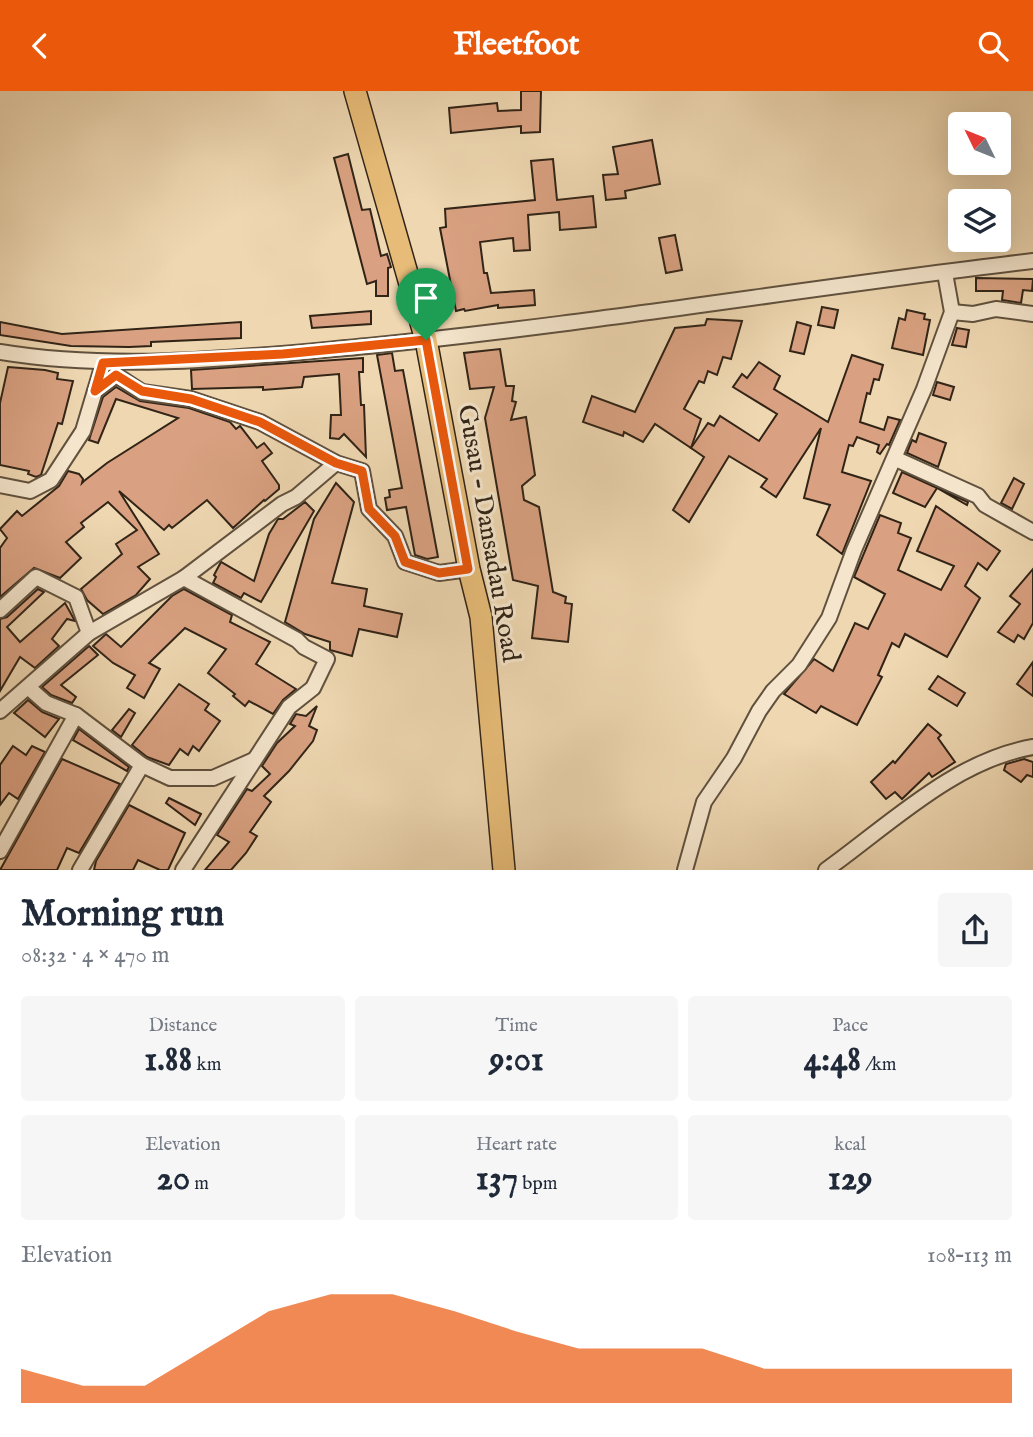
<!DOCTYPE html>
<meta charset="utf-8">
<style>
:root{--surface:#fff;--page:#f6f6f7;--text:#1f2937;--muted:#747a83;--accent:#ea580c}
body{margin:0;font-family:"IM FELL English",serif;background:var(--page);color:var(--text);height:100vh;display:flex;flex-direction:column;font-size:26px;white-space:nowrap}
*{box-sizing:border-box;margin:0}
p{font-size:23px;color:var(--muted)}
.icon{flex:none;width:38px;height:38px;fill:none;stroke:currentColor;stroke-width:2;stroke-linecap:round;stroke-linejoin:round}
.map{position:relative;height:779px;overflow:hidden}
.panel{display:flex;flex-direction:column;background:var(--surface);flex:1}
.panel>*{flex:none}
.needle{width:46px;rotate:313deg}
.fabs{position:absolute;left:948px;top:21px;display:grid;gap:14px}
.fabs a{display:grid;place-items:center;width:63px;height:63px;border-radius:7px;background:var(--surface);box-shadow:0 7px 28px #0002;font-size:35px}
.pin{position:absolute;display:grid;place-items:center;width:60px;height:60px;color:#fff;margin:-72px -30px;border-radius:50% 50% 50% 0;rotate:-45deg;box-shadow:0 0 7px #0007}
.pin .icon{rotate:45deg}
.round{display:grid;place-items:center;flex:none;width:74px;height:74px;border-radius:7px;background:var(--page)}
.headline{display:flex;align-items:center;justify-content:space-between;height:119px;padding:0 21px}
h1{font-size:38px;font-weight:800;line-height:52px}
.stats{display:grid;grid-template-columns:repeat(3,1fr);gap:10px;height:119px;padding:7px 21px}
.stats div{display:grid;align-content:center;border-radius:7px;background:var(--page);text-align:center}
.stats b{font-size:35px;font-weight:800}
.stats small{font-size:19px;font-weight:400}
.stats p{font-size:19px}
.chart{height:196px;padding:14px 21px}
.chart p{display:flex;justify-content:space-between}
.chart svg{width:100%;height:126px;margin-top:7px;fill:var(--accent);opacity:.7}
header{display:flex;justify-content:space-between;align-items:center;height:91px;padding:0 21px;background:var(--accent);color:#fff;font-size:32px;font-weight:800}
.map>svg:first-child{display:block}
</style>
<header><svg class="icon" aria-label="back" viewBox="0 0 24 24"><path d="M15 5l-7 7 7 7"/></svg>Fleetfoot<svg class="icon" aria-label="search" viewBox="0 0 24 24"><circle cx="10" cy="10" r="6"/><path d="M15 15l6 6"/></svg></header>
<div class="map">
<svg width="1033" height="779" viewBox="0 0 1033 779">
<rect width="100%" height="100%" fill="#eed7b1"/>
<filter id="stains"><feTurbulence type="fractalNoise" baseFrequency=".00286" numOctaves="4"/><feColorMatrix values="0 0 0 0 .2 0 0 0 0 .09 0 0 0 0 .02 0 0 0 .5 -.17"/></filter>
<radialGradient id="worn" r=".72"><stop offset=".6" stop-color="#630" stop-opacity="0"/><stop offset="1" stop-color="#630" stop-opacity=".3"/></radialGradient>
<!-- building -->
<g fill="#d9a181" stroke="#312417" stroke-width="2">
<path d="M521 0H541L540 41 521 42V35L451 42 449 17 497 12 498 20 521 19Z"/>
<path d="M652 49 660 93 625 100 626 107 606 109 603 84 618 83 613 56Z"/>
<path d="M348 63 362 119 370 118 381 165 387 163 391 176 388 177V205H376V190L367 193 334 67Z"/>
<path d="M553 68 557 109 593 105 596 136 560 139 559 121 528 124 530 159 514 160 513 147 480 151 484 182H487L491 202 534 199 535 214 498 217V214L465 220 464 218 456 220 440 137 446 136 445 118 535 109 531 70Z"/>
<path d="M675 144 682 179 666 182 659 147Z"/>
<path d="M976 187 1033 188 1032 200 1023 199 1021 212 1002 209 1003 200H976Z"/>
<path d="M822 216 838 219 834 237 818 234Z"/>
<path d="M907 219 925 223 924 228 930 229 923 264 892 257 899 227 905 229Z"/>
<path d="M371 220V233L312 237 310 225Z"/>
<path d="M707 228 742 230 731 268 723 266 717 284 708 280 704 292 699 290 684 318 701 328 691 357 655 333 643 351 624 341 623 345 583 331 592 305 635 321 675 237 705 234Z"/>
<path d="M0 231 62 243 241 231V247L151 251V255L129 256 71 255 0 244Z"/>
<path d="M797 231 811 235 804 263 790 260Z"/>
<path d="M957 237 969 239 966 256 952 254Z"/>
<path d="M500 258 506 295H514L512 310 516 311 511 329 526 326 535 384 522 395 524 409 539 416 553 501 566 506 565 512 572 513 568 551 532 547 538 495 513 489 485 327 494 296 470 298 464 262Z"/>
<path d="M392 262 395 280 403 279 438 466 427 468 415 464 406 416 387 419 385 407 390 406 389 399 402 397 377 264Z"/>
<path d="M852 264 883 274 879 289 874 288 870 303 867 302 860 331 884 339 888 326 900 329 889 354 887 353 880 363 877 361 879 354 857 346 853 355 849 354 842 381 871 390 842 463 817 444 830 414 804 407 821 337 776 406 761 396 767 388 729 365 689 431 673 419 704 366 691 357 708 332 714 335 720 325 759 350 777 323 733 296 742 283 747 287 759 271 780 285 774 298 828 331Z"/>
<path d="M363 267V281H359L361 314H364L366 366 344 343 339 348 330 347 331 324H341L339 283 304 286 302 296 263 299V296L192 298 191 279Z"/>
<path d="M8 276 45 279 58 282 57 288 73 290 62 333 58 332 41 384 36 386 28 383 29 380 0 374V312Z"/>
<path d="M937 291 954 296 950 309 933 304Z"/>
<path d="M116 296 140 310 189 317 230 331 236 338 240 335 257 357 264 352 272 362 262 370 279 394V398L265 410 264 409 233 437 207 409 172 437 169 434 164 439 119 400 159 463 138 476 150 488 136 504 103 523 87 509 81 498 122 463 116 453 137 439 108 411 81 432 84 436 66 451 81 467 60 487 34 477 0 506V457L7 447 0 438 17 420 22 425 59 395 68 380 79 383 83 388 82 392 84 390 107 372 178 327 116 308 98 352 89 349 103 306Z"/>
<path d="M919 342 946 352 938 376 907 362 912 349 916 351Z"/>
<path d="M902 381 968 411 967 414 937 397 925 416 893 402Z"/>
<path d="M1014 387 1024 393 1012 418 1001 412Z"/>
<path d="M336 392 354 411 332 492 367 498 364 515 402 523 397 546 359 538 352 565 330 559V551L305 543 285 531 314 428Z"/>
<path d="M305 411 314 420 261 511 244 502 241 507 213 492 216 486 214 484 221 471 254 490 269 443 278 428H283Z"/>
<path d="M936 415 1000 460 987 479 978 472 965 495 980 507 947 566 905 543 899 556 892 552 878 584 882 586 857 634 821 615 816 622 784 603 814 568 833 580 855 532 868 538 885 503 854 486 880 424 901 432 898 442 911 447 898 479 941 499 954 475 917 460Z"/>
<path d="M1033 478V532L1024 548 1018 544 1014 551 998 541 1020 513 1010 505Z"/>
<path d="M38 498 44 501 7 536 20 551 65 512 75 530 67 528 52 548 59 555 35 577 20 566 0 600V528L7 526Z"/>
<path d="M184 498 232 524 230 531 270 551 256 573 296 598 283 609 273 623 249 610 245 615 233 605 235 603 208 582 226 558 185 537 149 572 160 578 144 607 127 597 135 584 113 572 93 555 106 543 121 556 172 505Z"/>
<path d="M89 555 98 564 61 594 76 606 72 612 51 604 42 596Z"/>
<path d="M1033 571V605L1017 593Z"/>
<path d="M938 585 965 602 957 615 929 598Z"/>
<path d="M179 593 209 613 205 619 220 630 199 660 193 655 188 664 180 658 169 674 147 666 132 654Z"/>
<path d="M28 609 42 621 59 628 45 646 14 622Z"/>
<path d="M317 615 309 635 317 639 313 650 289 680 264 705 271 711 250 741 257 745 246 762 231 779H205L229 751 217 744 247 698 252 700 270 683 262 675 277 652 295 635 290 633 296 623 306 625Z"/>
<path d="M129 618 135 622 121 646 112 639Z"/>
<path d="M928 633 941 644 938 647 955 671 932 686 929 682 902 708 895 701 886 708 871 691 893 670 895 672Z"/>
<path d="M79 638 129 676 127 680 73 649Z"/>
<path d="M13 655 26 664 32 655 45 661 18 708 9 702 0 714V674Z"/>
<path d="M62 668 120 693 79 762 67 757 57 779H0Z"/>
<path d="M1024 668 1033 671V686L1027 684 1021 691 1004 679 1006 673Z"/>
<path d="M169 707 201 723 195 734 166 712Z"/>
<path d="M129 714 185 742 168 779H160L138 769 133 779H94L96 770Z"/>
</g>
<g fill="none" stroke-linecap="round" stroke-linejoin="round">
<!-- minor casing -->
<g stroke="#60513e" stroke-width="18">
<g id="minor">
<path d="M952 221 973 223 996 218 1033 223"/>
<path d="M0 261C122 281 246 266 368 255 591 233 811 196 1033 170"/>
<path d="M95 300 116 284 142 301 191 308 260 331 336 372 362 380 369 418 395 445 405 471 439 482 469 478"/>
<path d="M896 368 978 405 985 414 1033 441"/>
<path d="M0 394 30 400 51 389 83 340 103 273"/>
<path d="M0 519 36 486 76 506 89 542"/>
<path d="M29 597 46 612 76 624 142 674 170 687H213L254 669"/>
<path d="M0 620 89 542 184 487 282 413 296 406 336 372"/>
<path d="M0 760 76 624"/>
<path d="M80 779 142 674"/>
<path d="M183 779 289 616 313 597 327 568 304 556 297 549 184 487"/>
<path d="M685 779 704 711 734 667 759 620 773 600 799 574 829 527 854 459 924 298 952 221 945 182"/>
<path d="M826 779C889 734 955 669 1033 656"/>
</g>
</g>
<!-- primary casing -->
<g stroke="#312417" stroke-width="24">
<path id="primary" d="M355 0 426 249 469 478 481 526 504 779"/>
</g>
<!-- minor -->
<use href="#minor" stroke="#f4e5cc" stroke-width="14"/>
<!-- primary -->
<use href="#primary" stroke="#e7bc78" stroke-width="21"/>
</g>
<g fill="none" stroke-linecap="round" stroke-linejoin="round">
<!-- route casing -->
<g stroke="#fff" stroke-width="14">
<path id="route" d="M426 249 468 478 439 482 405 471 395 445 369 418 362 380 336 372 260 331 191 308 142 300 116 284 95 300 103 272 283 263Z"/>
</g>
<!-- route -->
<use href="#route" stroke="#ea580c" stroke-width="9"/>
</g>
<g text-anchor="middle" stroke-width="6" stroke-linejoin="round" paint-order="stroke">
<!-- street labels -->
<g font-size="26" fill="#312417" stroke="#f4e5cc">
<text transform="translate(490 442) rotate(80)" y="9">Gusau - Dansadau Road</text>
</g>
</g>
<rect width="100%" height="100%" filter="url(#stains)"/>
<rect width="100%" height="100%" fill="url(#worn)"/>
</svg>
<div class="fabs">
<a><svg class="needle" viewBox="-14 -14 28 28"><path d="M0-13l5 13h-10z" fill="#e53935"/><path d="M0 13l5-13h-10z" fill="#747a83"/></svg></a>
<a><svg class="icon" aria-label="layers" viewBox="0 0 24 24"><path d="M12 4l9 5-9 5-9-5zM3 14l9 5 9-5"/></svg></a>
</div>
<div class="pin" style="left:426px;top:249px;background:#1e9e55"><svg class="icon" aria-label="arrive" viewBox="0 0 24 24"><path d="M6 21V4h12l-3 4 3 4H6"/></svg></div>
</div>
<section class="panel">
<div class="headline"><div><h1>Morning run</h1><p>08:32 · 4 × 470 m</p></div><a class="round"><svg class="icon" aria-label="share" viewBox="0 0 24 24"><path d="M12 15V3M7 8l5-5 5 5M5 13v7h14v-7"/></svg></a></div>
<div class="stats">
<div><p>Distance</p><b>1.88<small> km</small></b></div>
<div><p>Time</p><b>9:01</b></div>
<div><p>Pace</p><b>4:48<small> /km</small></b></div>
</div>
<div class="stats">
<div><p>Elevation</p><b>20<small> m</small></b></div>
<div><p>Heart rate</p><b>137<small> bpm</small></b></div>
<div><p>kcal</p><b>129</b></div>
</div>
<div class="chart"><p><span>Elevation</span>108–113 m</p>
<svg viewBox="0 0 160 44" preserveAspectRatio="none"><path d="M0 44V32L10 38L20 38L30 25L40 12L50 6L60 6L70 12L80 19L90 25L100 25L110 25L120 32L130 32L140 32L150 32L160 32V44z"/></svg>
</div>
</section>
